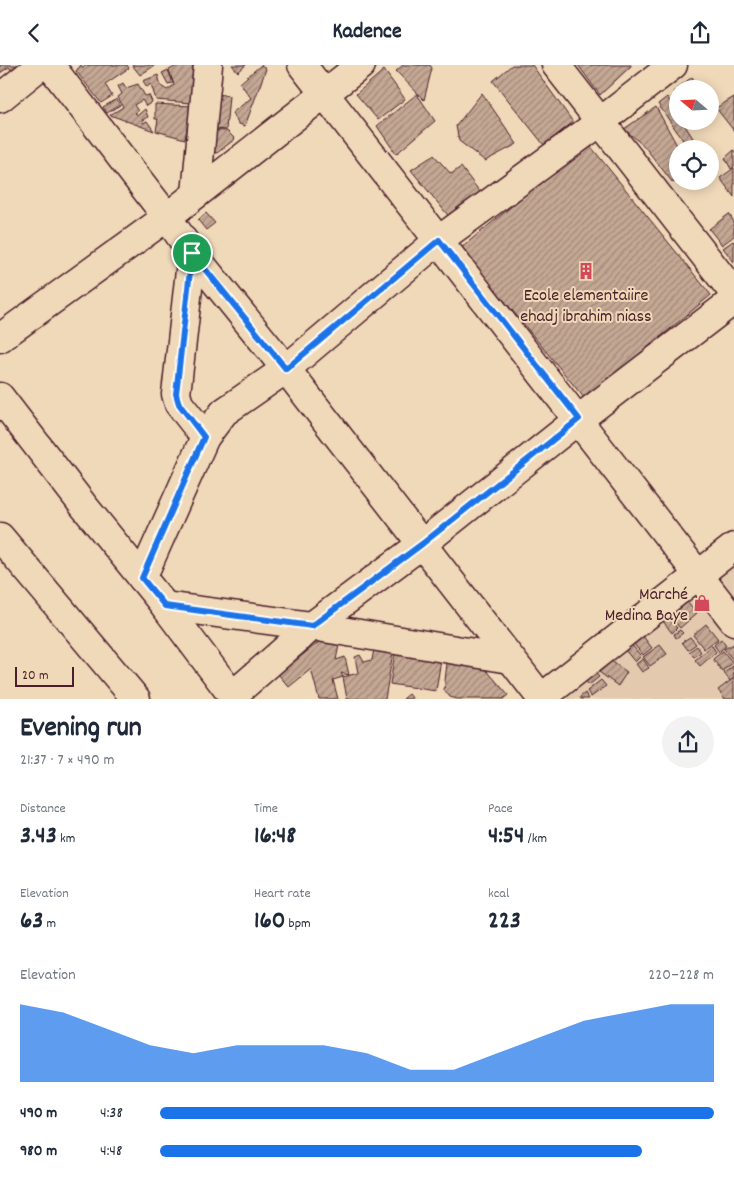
<!DOCTYPE html>
<meta charset="utf-8">
<style>
:root{--surface:#fff;--page:#f2f2f3;--text:#1f2937;--muted:#747a83;--accent:#1a73e8}
body{margin:0;font-family:Dekko,sans-serif;background:var(--page);color:var(--text);height:100vh;display:flex;flex-direction:column;font-size:19px;white-space:nowrap}
*{box-sizing:border-box;margin:0}
p{font-size:16px;color:var(--muted)}
.icon{flex:none;width:28px;height:28px;fill:none;stroke:currentColor;stroke-width:2;stroke-linecap:round;stroke-linejoin:round}
.map{position:relative;height:634px;overflow:hidden}
.drawer{display:flex;flex-direction:column;background:var(--surface);flex:1}
.drawer>*{flex:none}
.needle{width:32px;rotate:289deg}
.controls{position:absolute;left:669px;top:15px;display:grid;gap:10px}
.controls a{display:grid;place-items:center;width:50px;height:50px;border-radius:50%;background:var(--surface);box-shadow:0 2px 12px #0003;font-size:25px}
.scale{position:absolute;left:15px;bottom:12px;width:59px;box-sizing:border-box;padding-left:5px;border:2px solid #4a1f2b;border-top:0;font-size:14px;line-height:18px;white-space:nowrap;color:#4a1f2b;-webkit-text-stroke:4px #f0d9b9;paint-order:stroke}
.pin{position:absolute;display:grid;place-items:center;width:42px;height:42px;color:#fff;margin:-21px;border:2px solid #fff;border-radius:50%;box-shadow:0 1px 5px #0007}
.round{display:grid;place-items:center;flex:none;width:52px;height:52px;border-radius:26px;background:var(--page)}
.headline{display:flex;align-items:center;justify-content:space-between;height:85px;padding:0 20px}
h1{font-size:28px;font-weight:700;line-height:38px}
.metrics{display:grid;grid-template-columns:repeat(3,1fr);gap:8px;height:85px;padding:5px 20px}
.metrics div{display:grid;align-content:center}
.metrics b{font-size:25px;font-weight:700}
.metrics small{font-size:14px;font-weight:400}
.metrics p{font-size:14px}
.chart{height:140px;padding:10px 20px}
.chart p{display:flex;justify-content:space-between}
.chart svg{width:100%;height:90px;margin-top:5px;fill:var(--accent);opacity:.7}
ul{padding:0 20px;list-style:none;font-size:16px}
li{display:grid;grid-template-columns:80px 60px 1fr;align-items:center;height:38px}
li i{height:12px;border-radius:6px;background:var(--accent)}
header{display:flex;justify-content:space-between;align-items:center;height:65px;padding:0 20px;background:var(--surface);font-size:22px;font-weight:700}
.map>svg:first-child{display:block}
</style>
<header><svg class="icon" aria-label="back" viewBox="0 0 24 24"><path d="M15 5l-7 7 7 7"/></svg>Kadence<svg class="icon" aria-label="share" viewBox="0 0 24 24"><path d="M12 15V3M7 8l5-5 5 5M5 13v7h14v-7"/></svg></header>
<div class="map">
<svg width="734" height="634" viewBox="0 0 734 634">
<defs>
<pattern id="building-hatch" width="6" height="6" patternUnits="userSpaceOnUse" patternTransform="scale(1.25)"><rect width="6" height="6" fill="#c4a894"/><path d="M-1 1l2-2M0 6l6-6M5 7l2-2" fill="none" stroke="#a18879"/></pattern>
</defs>
<rect width="100%" height="100%" fill="#f0d9b9"/>
<filter id="ink" filterUnits="userSpaceOnUse"><feTurbulence type="fractalNoise" baseFrequency=".02" numOctaves="2"/><feDisplacementMap in="SourceGraphic" scale="10" xChannelSelector="R" yChannelSelector="G"/><feConvolveMatrix kernelMatrix="1 2 1 2 8 2 1 2 1" color-interpolation-filters="sRGB"/></filter>
<g filter="url(#ink)">
<!-- built -->
<path fill="#e3caae" d="M734 485V634H553Z"/>
<!-- building -->
<g fill="url(#building-hatch)" stroke="#4a1f2b">
<path d="M0 0H19L13 7 9 2 0 8Z"/>
<path d="M81 0 83 3 86 0H127L129 3 105 19 112 31 101 38 76 6Z"/>
<path d="M132 0H154V1L140 10Z"/>
<path d="M179 0H193L191 38 156 35 151 19 147 22 143 16 158 10 161 21 167 25 174 20 169 5Z"/>
<path d="M232 0H246L238 7Z"/>
<path d="M261 0 266 4 245 61 239 59 232 48 251 33 240 18Z"/>
<path d="M403 0H430L432 3 424 35 396 6Z"/>
<path d="M512 0H532L573 57 544 80 493 16Z"/>
<path d="M578 0H631V1L600 30Z"/>
<path d="M168 5 173 18 168 19 162 8Z"/>
<path d="M384 5 405 34 378 55 356 29Z"/>
<path d="M692 12 700 24H678V33L673 27Z"/>
<path d="M123 18 126 23 138 19 145 31 149 30 152 37 146 41 142 35 134 40 138 46 135 48 138 50 145 44 148 52 142 55 143 58 147 56 154 66 110 50 123 42 118 32 122 29 118 21Z"/>
<path d="M208 27 229 31 226 65 207 63Z"/>
<path d="M482 28 517 79 485 96 459 76 456 61Z"/>
<path d="M417 29 435 56 396 89 377 61Z"/>
<path d="M667 32 678 49V56H682L700 84H689L658 39Z"/>
<path d="M734 32V66L716 43Z"/>
<path d="M117 34 120 40 107 48 103 42Z"/>
<path d="M155 39 191 41 185 74 156 66 158 54H155Z"/>
<path d="M656 42 679 84 678 114 673 118 644 81 624 64Z"/>
<path d="M206 65 227 66 235 74 217 88 203 83Z"/>
<path d="M588 78 711 230 585 334 461 183Z"/>
<path d="M734 85V102L731 104 725 93Z"/>
<path d="M434 90 451 109 461 102 483 131 451 154 411 105Z"/>
<path d="M734 103V132L720 113Z"/>
<path d="M206 148 215 158 206 165 198 155Z"/>
<path d="M729 149 734 157V171L722 180 709 164Z"/>
<path d="M733 176 734 177V197L723 183Z"/>
<path d="M687 536 697 548 680 563 670 551Z"/>
<path d="M667 551 677 563 672 568 662 555Z"/>
<path d="M706 559 718 574 704 584 693 570Z"/>
<path d="M680 565 683 568 676 573 674 569Z"/>
<path d="M642 570 652 583 643 590 633 578Z"/>
<path d="M690 572 696 579 688 585 682 577Z"/>
<path d="M721 574 726 581 719 587 714 580Z"/>
<path d="M319 577 339 580 336 595 345 592 349 610 341 608 343 612 333 615 338 634H319L311 604 289 622 278 609Z"/>
<path d="M631 579 641 591 635 597 625 585Z"/>
<path d="M734 579V596L724 584Z"/>
<path d="M660 580 667 589 650 601 643 592Z"/>
<path d="M697 581 701 587 694 592 689 587Z"/>
<path d="M712 581 716 587 700 601 695 595Z"/>
<path d="M374 584 393 587 385 634H347L343 612 358 608 355 592 360 590 364 597 372 595Z"/>
<path d="M723 586 733 598 722 606 713 594Z"/>
<path d="M395 587 441 594 436 626 390 619Z"/>
<path d="M604 591 627 607 618 621 595 604Z"/>
<path d="M643 594 649 603 642 607 636 599Z"/>
<path d="M447 598 483 601 508 630 503 634H457L450 632 444 625Z"/>
<path d="M733 601 734 613 730 616 724 608Z"/>
<path d="M590 602 599 612 589 620 581 610Z"/>
<path d="M734 613V634H725L718 625Z"/>
<path d="M601 615 606 621 591 632 587 626Z"/>
<path d="M585 628 589 634H581L580 632Z"/>
<path d="M409 629 413 634H403Z"/>
</g>
<g fill="none" stroke-linecap="round" stroke-linejoin="round">
<!-- minor casing -->
<g stroke="#4a1f2b" stroke-width="31">
<g id="minor">
<path d="M50 0 167 152 192 188 286 304 542 634"/>
<path d="M302 0 734 556"/>
<path d="M556 0 734 228"/>
<path d="M0 33 41 0"/>
<path d="M196 129 208 0"/>
<path d="M192 188 176 329 179 339 205 372"/>
<path d="M0 273 167 152 361 0"/>
<path d="M0 332 83 440 165 541 235 634"/>
<path d="M0 472 136 634"/>
<path d="M142 513 205 372 224 347 286 304 439 175 600 57 673 0"/>
<path d="M165 541 312 561 510 594"/>
<path d="M232 631 312 561 422 479 579 354 734 235"/>
<path d="M540 634 734 482"/>
</g>
</g>
<!-- minor -->
<use href="#minor" stroke="#f0d9b9" stroke-width="28"/>
</g>
</g>
<g fill="none" stroke-linecap="round" stroke-linejoin="round" filter="url(#ink)">
<!-- route casing -->
<g stroke="#fff" stroke-width="10">
<path id="route" d="M439 175 579 354 422 479 312 561 165 541 142 513 204 372 179 339 176 329 192 188 286 304Z"/>
</g>
<!-- route -->
<use href="#route" stroke="#1a73e8" stroke-width="6"/>
</g>
<!-- icons -->
<defs>
<g id="building-bare" transform="scale(1.35)"><path d="M-4-6H4V6H1V3H-1V6H-4ZM-2.5-4.3h1.7v1.8h-1.7ZM.8-4.3h1.7v1.8H.8ZM-2.5-1h1.7V.8h-1.7ZM.8-1h1.7V.8H.8Z" fill="#d1495b" stroke="#f0d9b9" stroke-width="2.5" paint-order="stroke"/></g>
<g id="shop-bare" transform="scale(1.35)"><path d="M-5-2.5h2.3a2.7 3.5 0 0 1 5.4 0H5L5.5 6h-11ZM-1.5-2.5h3a1.5 2.3 0 0 0-3 0Z" fill="#d1495b" stroke="#f0d9b9" stroke-width="2.5" paint-order="stroke"/></g>
</defs>
<g fill-rule="evenodd">
<use href="#building-bare" x="586" y="206"/>
<use href="#shop-bare" x="702" y="538"/>
</g>
<g text-anchor="middle" stroke-width="4" stroke-linejoin="round" paint-order="stroke">
<!-- poi labels -->
<g font-size="18" fill="#4a1f2b" stroke="#f0d9b9">
<text x="586" y="235">Ecole elementaiire<tspan x="586" dy="21">ehadj ibrahim niass</tspan></text>
<text x="688" y="534" text-anchor="end">Marché<tspan x="688" dy="21">Medina Baye</tspan></text>
</g>
</g>
</svg>
<div class="controls">
<a><svg class="needle" viewBox="-14 -14 28 28"><path d="M0-13l5 13h-10z" fill="#e53935"/><path d="M0 13l5-13h-10z" fill="#747a83"/></svg></a>
<a><svg class="icon" aria-label="locate" viewBox="0 0 24 24"><circle cx="12" cy="12" r="6"/><path d="M12 2v4M12 18v4M2 12h4M18 12h4"/></svg></a>
</div>
<div class="scale">20 m</div>
<div class="pin" style="left:192px;top:188px;background:#1e9e55"><svg class="icon" aria-label="arrive" viewBox="0 0 24 24"><path d="M6 21V4h12l-3 4 3 4H6"/></svg></div>
</div>
<section class="drawer">
<div class="headline"><div><h1>Evening run</h1><p>21:37 · 7 × 490 m</p></div><a class="round"><svg class="icon" aria-label="share" viewBox="0 0 24 24"><path d="M12 15V3M7 8l5-5 5 5M5 13v7h14v-7"/></svg></a></div>
<div class="metrics">
<div><p>Distance</p><b>3.43<small> km</small></b></div>
<div><p>Time</p><b>16:48</b></div>
<div><p>Pace</p><b>4:54<small> /km</small></b></div>
</div>
<div class="metrics">
<div><p>Elevation</p><b>63<small> m</small></b></div>
<div><p>Heart rate</p><b>160<small> bpm</small></b></div>
<div><p>kcal</p><b>223</b></div>
</div>
<div class="chart"><p><span>Elevation</span>220–228 m</p>
<svg viewBox="0 0 160 44" preserveAspectRatio="none"><path d="M0 44V6L10 10L20 18L30 26L40 30L50 26L60 26L70 26L80 30L90 38L100 38L110 30L120 22L130 14L140 10L150 6L160 6V44z"/></svg>
</div>
<ul>
<li><b>490 m</b>4:38<i style="width:100%"></i></li>
<li><b>980 m</b>4:48<i style="width:87%"></i></li>
</ul>
</section>
